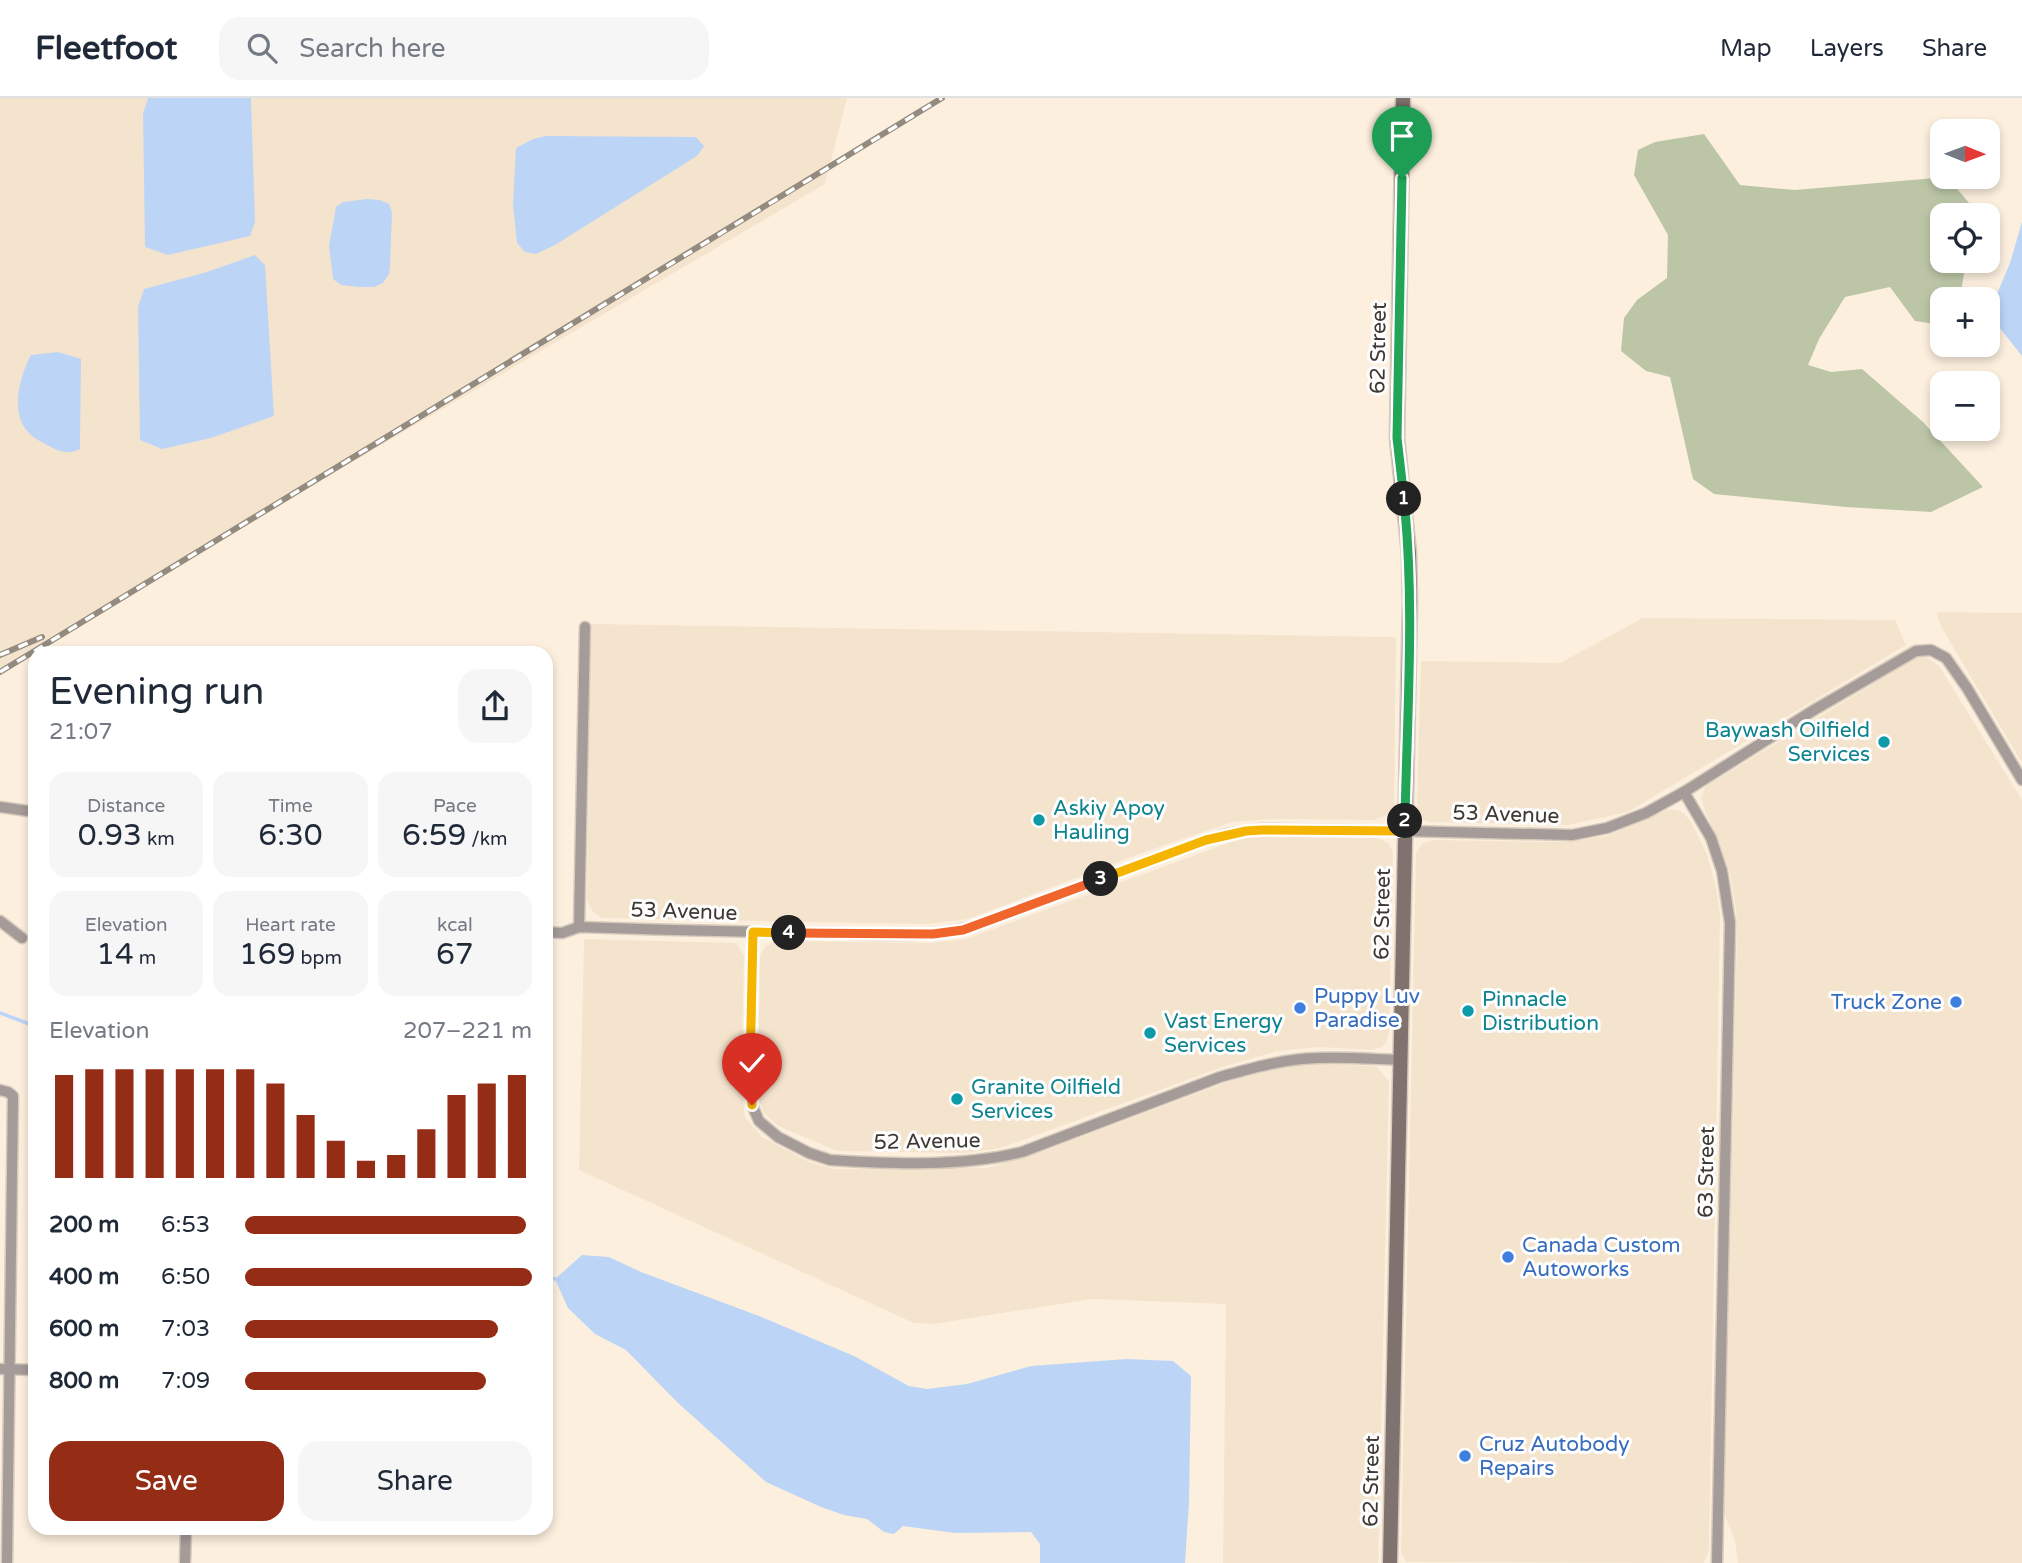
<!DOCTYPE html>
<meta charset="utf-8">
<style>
:root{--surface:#fff;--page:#f6f6f7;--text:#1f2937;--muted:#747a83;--line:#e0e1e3;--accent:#952c16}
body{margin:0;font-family:"Varela Round",sans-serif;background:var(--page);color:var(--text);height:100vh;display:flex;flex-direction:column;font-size:26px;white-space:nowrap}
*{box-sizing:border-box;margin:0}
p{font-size:23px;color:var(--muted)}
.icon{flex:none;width:38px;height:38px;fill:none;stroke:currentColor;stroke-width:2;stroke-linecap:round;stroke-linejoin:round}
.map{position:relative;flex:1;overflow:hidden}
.side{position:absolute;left:28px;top:548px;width:525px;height:889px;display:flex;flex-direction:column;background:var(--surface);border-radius:21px;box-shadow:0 4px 10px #0003}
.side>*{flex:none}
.needle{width:46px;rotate:91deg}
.buttons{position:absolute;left:1930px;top:21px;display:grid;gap:14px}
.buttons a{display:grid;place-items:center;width:70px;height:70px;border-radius:14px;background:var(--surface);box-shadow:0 4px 10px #0003;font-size:35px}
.pin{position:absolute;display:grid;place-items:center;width:60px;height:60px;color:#fff;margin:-72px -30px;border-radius:50% 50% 50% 0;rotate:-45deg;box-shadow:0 0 7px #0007}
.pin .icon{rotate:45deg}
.km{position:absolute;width:35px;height:35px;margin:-18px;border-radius:50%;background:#222;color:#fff;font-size:19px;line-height:35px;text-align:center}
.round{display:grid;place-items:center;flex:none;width:74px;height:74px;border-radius:21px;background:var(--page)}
.summary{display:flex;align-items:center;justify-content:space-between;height:119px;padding:0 21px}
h1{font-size:38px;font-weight:600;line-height:52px}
.stats{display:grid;grid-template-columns:repeat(3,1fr);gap:10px;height:119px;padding:7px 21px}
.stats div{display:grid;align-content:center;border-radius:18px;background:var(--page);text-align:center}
.stats b{font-size:30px;font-weight:600}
.stats small{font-size:19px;font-weight:400}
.stats p{font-size:19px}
.chart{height:196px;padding:14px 21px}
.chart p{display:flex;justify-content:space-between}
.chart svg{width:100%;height:126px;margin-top:7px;stroke:var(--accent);stroke-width:6}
.cta{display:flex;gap:14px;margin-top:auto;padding:14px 21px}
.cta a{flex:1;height:80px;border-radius:21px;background:var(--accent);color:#fff;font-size:28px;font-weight:600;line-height:80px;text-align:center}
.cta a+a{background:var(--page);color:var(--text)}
ul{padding:0 21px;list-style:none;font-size:23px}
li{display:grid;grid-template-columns:112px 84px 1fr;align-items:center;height:52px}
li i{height:18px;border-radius:9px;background:var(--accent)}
header{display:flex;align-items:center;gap:42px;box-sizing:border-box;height:98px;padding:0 35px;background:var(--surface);border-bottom:2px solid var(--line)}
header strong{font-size:33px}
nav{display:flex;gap:38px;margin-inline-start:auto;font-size:24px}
.search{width:490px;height:63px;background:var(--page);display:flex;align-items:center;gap:18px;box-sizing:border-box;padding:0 24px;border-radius:21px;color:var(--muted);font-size:26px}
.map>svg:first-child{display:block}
</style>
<header>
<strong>Fleetfoot</strong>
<div class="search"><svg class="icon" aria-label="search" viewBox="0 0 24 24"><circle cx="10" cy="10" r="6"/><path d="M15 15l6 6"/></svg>Search here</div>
<nav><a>Map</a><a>Layers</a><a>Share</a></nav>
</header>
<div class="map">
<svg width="2022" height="1465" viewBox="0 0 2022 1465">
<rect width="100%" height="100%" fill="#fcefde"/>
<!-- built -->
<g fill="#f5e4cd">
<path d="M0 0H847L825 86 0 571Z"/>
<path d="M1936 514 2022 515V665L1942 530Z"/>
<path d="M1643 520 1895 522 1906 547 1628 714 1569 727 1429 724 1420 721 1417 709 1421 563 1560 565Z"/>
<path d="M591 526 1396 539 1394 708 1387 717 1375 722 1269 721 1232 724 1142 755 968 821 929 826 602 820 592 813 587 802Z"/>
<path d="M1919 558 1927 559 1939 568 2022 702V1465H1738L1735 1443 1724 1415 1737 834 1736 811 1730 775 1718 741 1705 713 1701 700 1705 689Z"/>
<path d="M1669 711 1681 713 1690 722 1707 756 1716 789 1720 816 1709 1451 1704 1465 1406 1464 1401 1455 1416 755 1422 746 1432 742 1563 744 1607 738Z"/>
<path d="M1255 738 1378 740 1389 746 1393 754 1389 935 1386 944 1382 949 1371 952 1319 949 1278 953 1225 968 1001 1050 965 1055 837 1053 778 1028 764 1015 758 999 760 859 765 849 774 843 930 845 966 841 1231 744Z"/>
<path d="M584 841 736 845 744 857 741 993 745 1019 762 1039 809 1064 834 1071 987 1070 1044 1053 1244 978 1282 970 1318 966 1376 968 1389 983 1378 1465H1223L1226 1206 1091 1201 934 1226 914 1225 579 1072Z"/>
</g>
<!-- green -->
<path fill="#bcc6a7" d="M1704 36 1740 87 1795 92 1947 79 1975 112 1974 117H1942V163H1966L1960 201H1942V219L1935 226 1915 223 1890 189 1845 199 1819 241 1808 267 1831 274 1862 271 1923 324 1983 389 1931 414 1846 409 1714 396 1693 381 1670 279 1646 273 1621 253 1624 220 1637 202 1667 180 1668 137 1634 77 1638 52 1655 44Z"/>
<!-- water -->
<g fill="#bcd5f7">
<path d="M148 0H251L255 124 250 138 168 157 145 149 143 16Z"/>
<path d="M546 38 696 39 704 48 697 58 555 147 536 156 525 154 517 145 513 107 516 50 533 41Z"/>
<path d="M367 101 380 102 389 106 392 114 390 167 389 176 383 185 374 189H359L341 187 333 181 329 147 336 109 343 104Z"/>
<path d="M2022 124V258L1999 229 1994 203 2010 165Z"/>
<path d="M255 157 265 167 274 318 211 340 162 351 140 342 138 209 144 191 207 174Z"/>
<path d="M58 254 81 261 80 351C68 357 60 354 49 348 39 343 28 337 23 327 12 307 21 275 31 257Z"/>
<path d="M582 1157 609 1159 641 1174 759 1218 854 1258 909 1288 927 1291 967 1286 1031 1268 1127 1261 1173 1263 1191 1278 1189 1404 1185 1465H1040V1446L1031 1434 955 1435 903 1428 894 1436 884 1434 867 1421 844 1417 821 1409 766 1384 677 1304 626 1252 595 1236 568 1210 555 1181Z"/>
</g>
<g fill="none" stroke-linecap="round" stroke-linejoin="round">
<!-- stream -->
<g stroke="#bcd5f7" stroke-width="3.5">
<path d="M0 915 35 928"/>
<path d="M546 1179 555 1181"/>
</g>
<!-- minor casing -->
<g stroke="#d6cabb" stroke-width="13">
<g id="minor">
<path d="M1684 694 1711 740 1722 773 1730 825 1717 1465"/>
<path d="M0 709 35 714"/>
<path d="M0 823 22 840"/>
<path d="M579 829 585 529"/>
<path d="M546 834 562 835 579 829C661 832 743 834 826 835 877 836 932 842 981 826L1206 742 1228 736 1262 731 1404 733 1572 737 1607 730 1646 715 1684 694 1814 612 1916 553 1931 552 1946 560 1967 590 2022 682"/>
<path d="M753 834 750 971 752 1007 759 1023 778 1039 809 1055 830 1062C892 1066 962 1069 1022 1054L1220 979C1252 970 1284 961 1317 960 1345 959 1373 961 1401 962"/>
<path d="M0 992 8 994 13 998 7 1465"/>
<path d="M0 1271 35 1272"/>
<path d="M185 1465 186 1430"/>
</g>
</g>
<!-- secondary casing -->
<g stroke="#d6cabb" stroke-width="17">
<path id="secondary" d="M1390 1465 1410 504 1409 455 1397 340 1403 0"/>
</g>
<!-- minor -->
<use href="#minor" stroke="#a59b99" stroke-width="10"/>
<!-- secondary -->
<use href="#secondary" stroke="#80726f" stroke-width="14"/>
<!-- rail casing -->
<g stroke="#938b7f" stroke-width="6">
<g id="rail">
<path d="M0 557 42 539"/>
<path d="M0 574C314 383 629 192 942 0"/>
</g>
</g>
<!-- rail -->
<use href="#rail" stroke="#fefefe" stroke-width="3.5" stroke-dasharray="10" stroke-linecap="butt"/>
</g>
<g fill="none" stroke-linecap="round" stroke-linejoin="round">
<!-- split-1 casing -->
<g stroke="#fff" stroke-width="14">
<path id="split-1" d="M1402 80 1397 340 1404 401"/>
</g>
<!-- split-2 casing -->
<g stroke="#fff" stroke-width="14">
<path id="split-2" d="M1404 401C1415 508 1407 616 1405 723"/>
</g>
<!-- split-3 casing -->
<g stroke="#fff" stroke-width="14">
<path id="split-3" d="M1101 781 1206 742 1246 733 1262 732 1404 733 1405 723"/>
</g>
<!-- split-4 casing -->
<g stroke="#fff" stroke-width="14">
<path id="split-4" d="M789 835 933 836 963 832 1101 781"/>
</g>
<!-- split-5 casing -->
<g stroke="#fff" stroke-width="14">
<path id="split-5" d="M752 1007 750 971 753 834 789 835"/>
</g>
<!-- split-1 -->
<use href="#split-1" stroke="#22a559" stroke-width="9"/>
<!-- split-2 -->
<use href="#split-2" stroke="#22a559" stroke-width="9"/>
<!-- split-3 -->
<use href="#split-3" stroke="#f5b400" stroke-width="9"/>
<!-- split-4 -->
<use href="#split-4" stroke="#f0652b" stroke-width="9"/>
<!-- split-5 -->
<use href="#split-5" stroke="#f5b400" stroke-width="9"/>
</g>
<!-- markers -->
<g fill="#0f9aa8" stroke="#fefefe" stroke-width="2.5">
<circle cx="1884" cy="644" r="7"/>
<circle cx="1039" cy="722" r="7"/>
<circle cx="1468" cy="913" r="7"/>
<circle cx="1150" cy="935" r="7"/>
<circle cx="957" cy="1001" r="7"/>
</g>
<g fill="#3f7fe0" stroke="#fefefe" stroke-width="2.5">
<circle cx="1956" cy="904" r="7"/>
<circle cx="1300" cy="910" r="7"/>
<circle cx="1508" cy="1159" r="7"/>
<circle cx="1465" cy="1358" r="7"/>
</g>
<g text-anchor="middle" stroke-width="6" stroke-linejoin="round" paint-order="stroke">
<!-- street labels -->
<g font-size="21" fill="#3d3831" stroke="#fefefe">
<text transform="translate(1378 250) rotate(-89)" y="7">62 Street</text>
<text transform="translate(1506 716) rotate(2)" y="7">53 Avenue</text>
<text transform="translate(684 813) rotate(2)" y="7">53 Avenue</text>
<text transform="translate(1382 816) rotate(-89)" y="7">62 Street</text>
<text transform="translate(927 1043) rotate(-1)" y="7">52 Avenue</text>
<text transform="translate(1706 1074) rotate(-89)" y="7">63 Street</text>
<text transform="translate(1371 1383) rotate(-89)" y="7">62 Street</text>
</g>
<!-- culture labels -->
<g font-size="21" fill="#0d838f" stroke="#fefefe" text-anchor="start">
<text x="1870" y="639" text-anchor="end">Baywash Oilfield<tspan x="1870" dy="24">Services</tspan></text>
<text x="1053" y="717">Askiy Apoy<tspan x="1053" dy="24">Hauling</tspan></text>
<text x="1482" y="908">Pinnacle<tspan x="1482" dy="24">Distribution</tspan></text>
<text x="1164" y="930">Vast Energy<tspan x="1164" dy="24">Services</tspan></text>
<text x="971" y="996">Granite Oilfield<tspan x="971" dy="24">Services</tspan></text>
</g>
<!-- shop labels -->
<g font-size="21" fill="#366cbe" stroke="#fefefe" text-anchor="start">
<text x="1314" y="905">Puppy Luv<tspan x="1314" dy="24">Paradise</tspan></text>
<text x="1942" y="911" text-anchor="end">Truck Zone</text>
<text x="1522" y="1154">Canada Custom<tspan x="1522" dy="24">Autoworks</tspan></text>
<text x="1479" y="1353">Cruz Autobody<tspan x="1479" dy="24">Repairs</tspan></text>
</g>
</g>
</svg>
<div class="buttons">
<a><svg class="needle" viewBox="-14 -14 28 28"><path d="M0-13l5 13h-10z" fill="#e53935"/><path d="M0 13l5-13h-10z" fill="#747a83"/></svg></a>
<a><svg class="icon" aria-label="locate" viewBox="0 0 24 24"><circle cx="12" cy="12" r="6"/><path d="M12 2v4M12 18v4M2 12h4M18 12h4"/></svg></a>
<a>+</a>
<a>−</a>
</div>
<div class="pin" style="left:1402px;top:80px;background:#1e9e55"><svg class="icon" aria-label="arrive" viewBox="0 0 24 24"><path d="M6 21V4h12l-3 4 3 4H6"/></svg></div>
<div class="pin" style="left:752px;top:1007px;background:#d93025"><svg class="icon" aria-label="check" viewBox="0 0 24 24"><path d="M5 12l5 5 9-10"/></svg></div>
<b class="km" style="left:1404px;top:401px">1</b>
<b class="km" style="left:1405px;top:723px">2</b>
<b class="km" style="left:1101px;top:781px">3</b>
<b class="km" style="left:789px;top:835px">4</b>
<section class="side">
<div class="summary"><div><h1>Evening run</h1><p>21:07</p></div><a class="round"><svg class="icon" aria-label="share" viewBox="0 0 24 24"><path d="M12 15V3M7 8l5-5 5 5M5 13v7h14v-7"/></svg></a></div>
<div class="stats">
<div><p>Distance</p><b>0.93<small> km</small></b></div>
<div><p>Time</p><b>6:30</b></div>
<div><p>Pace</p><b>6:59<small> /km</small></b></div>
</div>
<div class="stats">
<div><p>Elevation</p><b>14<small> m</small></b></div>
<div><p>Heart rate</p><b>169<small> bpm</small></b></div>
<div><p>kcal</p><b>67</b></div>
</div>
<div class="chart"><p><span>Elevation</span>207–221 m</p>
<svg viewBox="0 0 160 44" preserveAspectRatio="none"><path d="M5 44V8M15 44V6M25 44V6M35 44V6M45 44V6M55 44V6M65 44V6M75 44V11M85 44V22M95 44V31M105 44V38M115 44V36M125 44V27M135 44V15M145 44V11M155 44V8"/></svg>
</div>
<ul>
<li><b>200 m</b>6:53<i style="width:98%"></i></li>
<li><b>400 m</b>6:50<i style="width:100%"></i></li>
<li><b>600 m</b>7:03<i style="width:88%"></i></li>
<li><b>800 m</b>7:09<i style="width:84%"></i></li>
</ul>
<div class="cta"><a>Save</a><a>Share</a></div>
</section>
</div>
